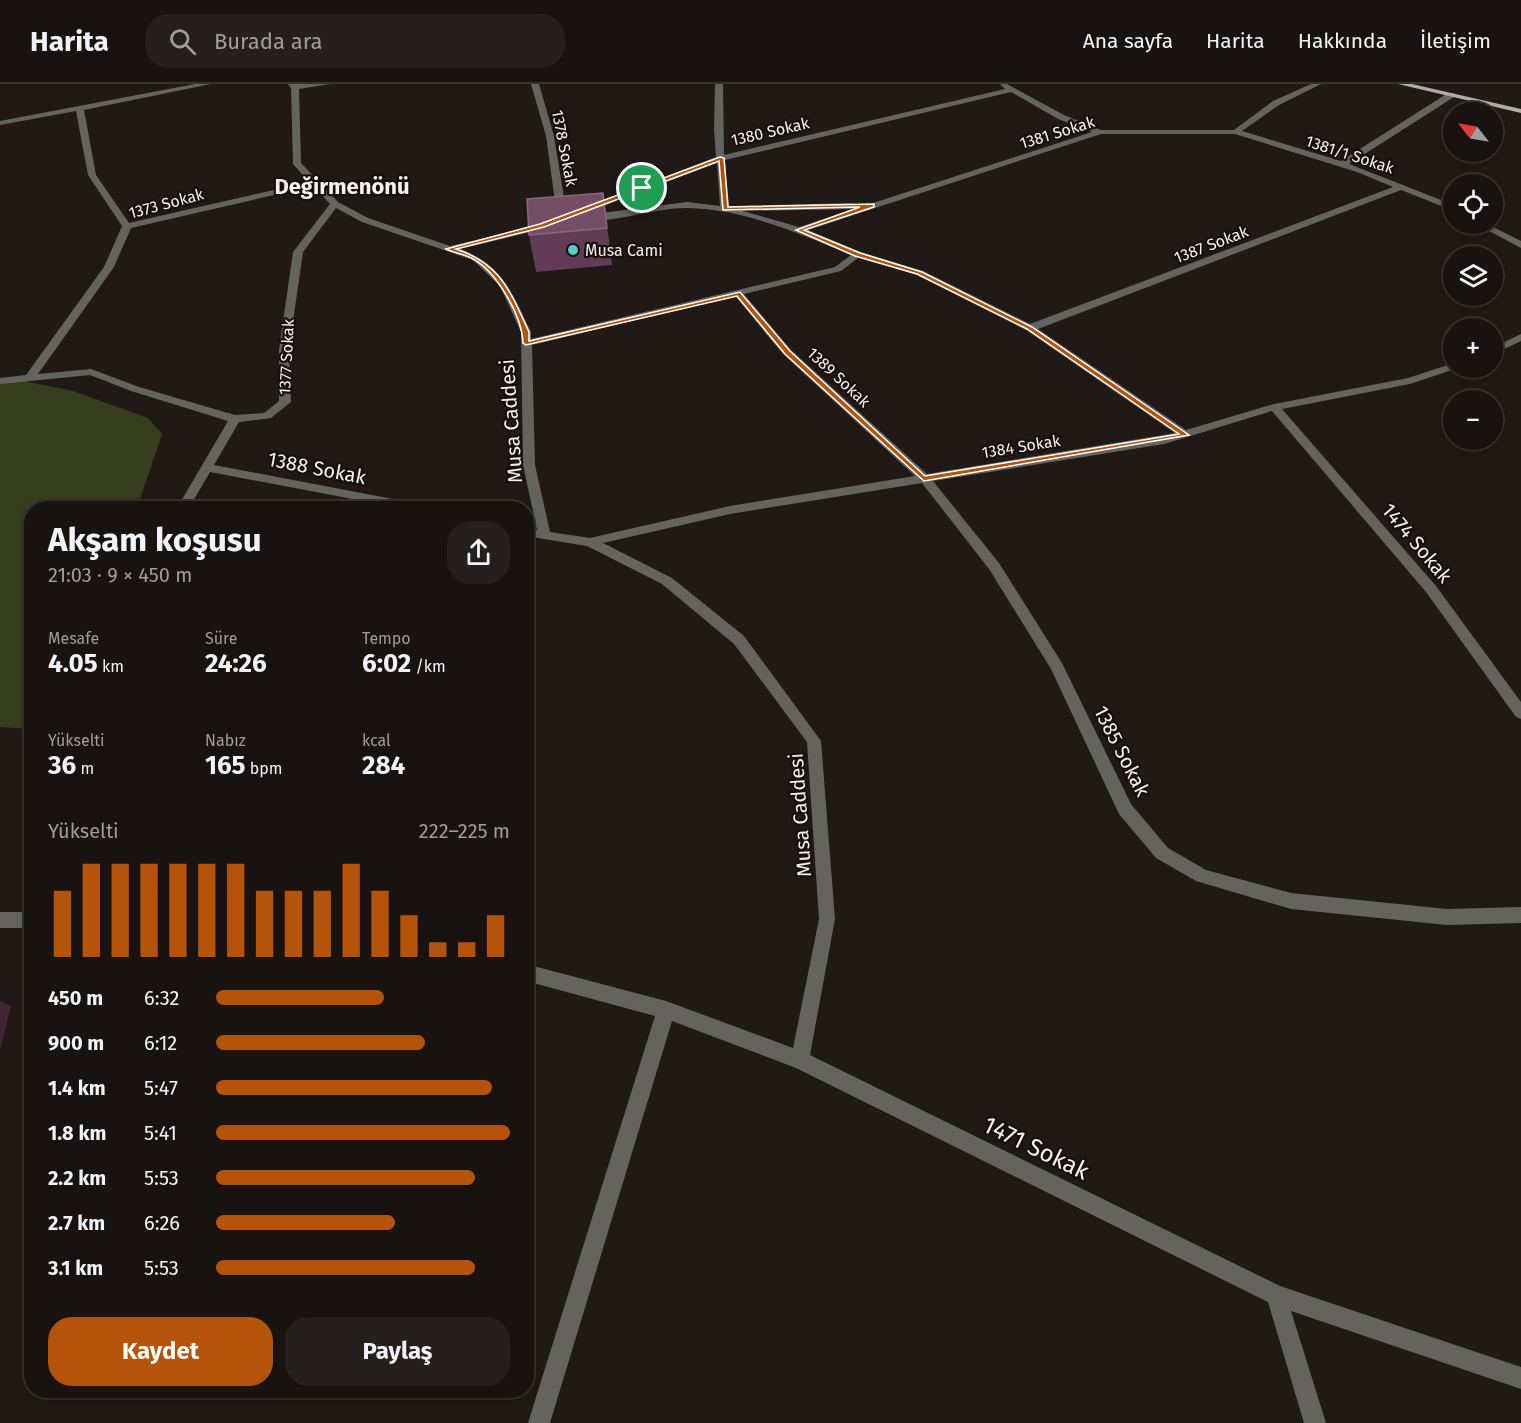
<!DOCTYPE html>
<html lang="tr">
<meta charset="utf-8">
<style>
:root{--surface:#181310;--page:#25201e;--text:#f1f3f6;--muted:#9f9e9f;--line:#363230;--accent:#b45309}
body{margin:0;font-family:"Fira Sans",sans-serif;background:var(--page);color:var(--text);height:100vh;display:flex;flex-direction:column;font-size:22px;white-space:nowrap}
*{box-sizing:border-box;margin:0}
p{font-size:20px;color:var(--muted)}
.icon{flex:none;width:33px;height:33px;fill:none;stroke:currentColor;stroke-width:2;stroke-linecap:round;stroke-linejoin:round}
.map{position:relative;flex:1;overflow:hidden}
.drawer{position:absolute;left:24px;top:417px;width:510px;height:897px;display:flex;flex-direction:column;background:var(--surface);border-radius:24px;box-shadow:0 3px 9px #0003,0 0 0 2px var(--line)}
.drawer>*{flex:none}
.needle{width:39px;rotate:301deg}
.fabs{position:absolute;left:1443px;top:18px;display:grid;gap:12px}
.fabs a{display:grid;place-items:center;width:60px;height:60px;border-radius:50%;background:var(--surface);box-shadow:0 3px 9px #0003,0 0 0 2px var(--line);font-size:30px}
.pin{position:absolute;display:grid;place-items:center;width:51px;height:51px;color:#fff;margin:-26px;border:3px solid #fff;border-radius:50%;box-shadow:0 2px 6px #0007}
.round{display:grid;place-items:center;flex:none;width:63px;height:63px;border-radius:24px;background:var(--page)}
.head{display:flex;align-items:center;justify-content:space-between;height:102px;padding:0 24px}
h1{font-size:33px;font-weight:700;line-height:45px}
.figures{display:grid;grid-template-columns:repeat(3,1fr);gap:9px;height:102px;padding:6px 24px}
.figures div{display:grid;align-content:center}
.figures b{font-size:26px;font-weight:700}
.figures small{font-size:16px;font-weight:400}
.figures p{font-size:16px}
.chart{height:168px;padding:12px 24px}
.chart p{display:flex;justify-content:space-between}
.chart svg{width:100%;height:108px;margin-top:6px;stroke:var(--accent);stroke-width:6}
.cta{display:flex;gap:12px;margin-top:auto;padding:12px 24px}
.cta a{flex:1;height:69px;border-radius:24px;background:var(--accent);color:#fff;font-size:24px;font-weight:700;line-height:69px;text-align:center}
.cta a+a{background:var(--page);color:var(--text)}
ul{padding:0 24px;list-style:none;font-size:20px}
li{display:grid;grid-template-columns:96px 72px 1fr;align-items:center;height:45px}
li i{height:15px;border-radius:8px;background:var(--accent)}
header{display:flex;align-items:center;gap:36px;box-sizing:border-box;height:84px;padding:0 30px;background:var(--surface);border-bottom:2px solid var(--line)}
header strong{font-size:28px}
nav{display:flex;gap:33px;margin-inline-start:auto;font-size:21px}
.search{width:420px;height:54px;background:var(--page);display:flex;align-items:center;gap:15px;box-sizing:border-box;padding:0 21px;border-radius:24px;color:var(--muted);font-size:22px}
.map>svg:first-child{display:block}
</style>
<header>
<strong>Harita</strong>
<div class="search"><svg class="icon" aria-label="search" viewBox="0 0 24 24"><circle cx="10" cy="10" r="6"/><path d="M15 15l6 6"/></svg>Burada ara</div>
<nav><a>Ana sayfa</a><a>Harita</a><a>Hakkında</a><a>İletişim</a></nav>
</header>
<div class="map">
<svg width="1521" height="1339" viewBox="0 0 1521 1339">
<rect width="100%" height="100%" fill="#201916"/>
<!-- green -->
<path fill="#363e1e" d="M23 297 73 307 148 334 162 350 137 424H32L31 645 0 643V299Z"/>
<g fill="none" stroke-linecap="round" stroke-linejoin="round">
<!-- minor -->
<g fill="#646360" fill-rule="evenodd">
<path d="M195 0H211L84 26 96 91 129 139 309 98 293 80 291 4 288 0H330L299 5 301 79 338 118 368 134 450 162 551 139V143L460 165C502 180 513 210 531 248V255L835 183 851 171C800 150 744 125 688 124 657 123 612 140 583 136V132L586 131 687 118 720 122 717 79 587 128 580 126 716 73 714 46 715 0H723L724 71 1005 5 1000 0H1007L1064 31 1101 46H1234L1273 17 1311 0H1321L1279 21 1242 47 1341 77 1448 9H1454V13L1349 80 1454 121V127L1401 106 1038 245 1186 346 1274 320 1408 294 1454 279V284H1458L1410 300 1282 325 1436 502 1521 618V635L1516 633 1426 508 1272 327 1164 360 933 397 999 479 1062 579 1131 720 1168 764 1206 786 1291 809 1447 825 1521 823V839L1447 841 1291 825 1196 797 1156 774 1119 730 1051 585 989 485 922 399 730 430 603 459 672 494 744 552 821 657 835 835 810 971 1280 1202 1521 1283V1305L1291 1227 1326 1339H1304L1268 1218 796 984 672 937 550 1339H528L655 932 526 897V880L666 917 793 964 819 835 807 658 734 560 662 500 587 462 526 452V444L537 446 523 381 521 248 500 202 473 176 362 138 336 124 303 168 289 266 291 318 271 334 239 338 214 381 419 420 425 424H400L210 388 189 424H177L228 337 131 307 90 291 0 300V294L26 291 104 183 122 142 88 91 76 27 0 41V37ZM1011 8 1058 35 1092 48 799 143 743 127 852 125 856 122 852 119 729 122 725 76ZM1101 50H1235L1357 88 1393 103 1030 240 923 187 861 168 808 146ZM313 102 330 120 293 168 279 266V317L264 329 235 331 139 303 91 285 38 290 114 183 131 144ZM859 173 917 191 1026 246 1175 349 927 390 791 266 744 210 841 187ZM735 212 783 270 915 392 730 422 590 454 550 448 535 381 532 261Z"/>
<path d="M531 0H539L554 52 567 132 562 135 557 132 546 52Z"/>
<path d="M1476 140H1487L1521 157V164Z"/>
<path d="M1521 250V257L1492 271V264Z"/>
<rect x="0" y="828" width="32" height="16"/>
</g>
<!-- major -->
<path fill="#afada6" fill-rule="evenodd" d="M1398 0H1412L1521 25V29Z"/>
</g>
<!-- wall -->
<path fill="#643b56" d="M603 109 612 181 536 188 529 151Z"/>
<!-- shaded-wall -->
<path fill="#422535" d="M0 917 11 922 0 967Z"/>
<!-- building -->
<path fill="#744e66" stroke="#88687c" stroke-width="1.5" d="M603 109 607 144 529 151 527 115Z"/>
<!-- route -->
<path fill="#b45309" stroke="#fff" stroke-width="1.5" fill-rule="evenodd" d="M720 73 724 74 728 123 874 120V123L804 146 860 169 922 188 1032 243 1189 351 924 397 785 270 737 212 526 261 523 259C522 232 497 188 473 175 465 170 454 169 446 165L540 140ZM719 77 723 126 860 123 796 146 855 172 917 190 1027 245 1179 350 925 392 790 267 740 208 529 257V248C510 207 501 180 456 165L544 143Z"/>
<!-- markers -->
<circle fill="#52cdcc" stroke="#17100d" stroke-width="2" cx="573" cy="166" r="6"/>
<g text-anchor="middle" stroke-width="4.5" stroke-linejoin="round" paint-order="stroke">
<!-- far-street labels -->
<g font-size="16" fill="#f6f1ef" stroke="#17100d">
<text transform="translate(770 47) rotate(-13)" y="6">1380 Sokak</text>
<text transform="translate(1057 48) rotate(-17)" y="6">1381 Sokak</text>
<text transform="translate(565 64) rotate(79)" y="6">1378 Sokak</text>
<text transform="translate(1350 70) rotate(18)" y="6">1381/1 Sokak</text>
<text transform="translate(166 119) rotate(-15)" y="6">1373 Sokak</text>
<text transform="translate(1211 160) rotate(-21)" y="6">1387 Sokak</text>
<text transform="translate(286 273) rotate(-87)" y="6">1377 Sokak</text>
<text transform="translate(839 293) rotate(43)" y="6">1389 Sokak</text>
<text transform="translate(1021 362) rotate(-9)" y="6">1384 Sokak</text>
</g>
<!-- far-poi labels -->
<g font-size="16" fill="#f6f1ef" stroke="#17100d" text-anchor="start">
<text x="585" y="172">Musa Cami</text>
</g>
<!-- street labels -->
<g font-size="20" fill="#f6f1ef" stroke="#17100d">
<text transform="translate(511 337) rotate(-94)" y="7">Musa Caddesi</text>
<text transform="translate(317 384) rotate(11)" y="7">1388 Sokak</text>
<text transform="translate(1417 459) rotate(50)" y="7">1474 Sokak</text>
<text transform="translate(1122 667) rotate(63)" y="7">1385 Sokak</text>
<text transform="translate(800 731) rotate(-94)" y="7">Musa Caddesi</text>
</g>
<!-- far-district labels -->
<g font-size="22" font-weight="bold" fill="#f6f1ef" stroke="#17100d">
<text x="342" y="110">Değirmenönü</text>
</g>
<!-- near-street labels -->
<g font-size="24" fill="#f6f1ef" stroke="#17100d">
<text transform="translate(1036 1064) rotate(26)" y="8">1471 Sokak</text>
</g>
</g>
</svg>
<div class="fabs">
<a><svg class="needle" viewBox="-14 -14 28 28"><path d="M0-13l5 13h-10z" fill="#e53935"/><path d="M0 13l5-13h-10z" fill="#9f9e9f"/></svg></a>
<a><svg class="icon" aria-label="locate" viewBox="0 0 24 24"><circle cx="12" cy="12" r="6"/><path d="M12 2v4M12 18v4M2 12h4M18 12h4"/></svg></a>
<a><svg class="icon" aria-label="layers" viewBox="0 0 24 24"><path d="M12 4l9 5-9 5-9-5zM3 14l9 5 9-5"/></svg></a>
<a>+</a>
<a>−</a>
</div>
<div class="pin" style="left:642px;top:104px;background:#1e9e55"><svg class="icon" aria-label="arrive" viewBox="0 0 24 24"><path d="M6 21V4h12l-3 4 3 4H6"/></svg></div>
<section class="drawer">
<div class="head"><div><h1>Akşam koşusu</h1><p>21:03 · 9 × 450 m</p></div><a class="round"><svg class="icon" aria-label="share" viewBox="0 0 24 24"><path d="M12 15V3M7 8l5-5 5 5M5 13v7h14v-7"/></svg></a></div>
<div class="figures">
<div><p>Mesafe</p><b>4.05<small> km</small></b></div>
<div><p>Süre</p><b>24:26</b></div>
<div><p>Tempo</p><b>6:02<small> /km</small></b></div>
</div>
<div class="figures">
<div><p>Yükselti</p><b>36<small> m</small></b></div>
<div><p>Nabız</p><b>165<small> bpm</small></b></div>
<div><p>kcal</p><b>284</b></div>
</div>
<div class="chart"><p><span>Yükselti</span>222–225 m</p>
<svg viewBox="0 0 160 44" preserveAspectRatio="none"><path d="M5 44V17M15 44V6M25 44V6M35 44V6M45 44V6M55 44V6M65 44V6M75 44V17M85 44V17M95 44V17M105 44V6M115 44V17M125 44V27M135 44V38M145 44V38M155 44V27"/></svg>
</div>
<ul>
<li><b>450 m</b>6:32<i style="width:57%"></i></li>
<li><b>900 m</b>6:12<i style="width:71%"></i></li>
<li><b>1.4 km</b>5:47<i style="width:94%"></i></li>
<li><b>1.8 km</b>5:41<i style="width:100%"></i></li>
<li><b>2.2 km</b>5:53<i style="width:88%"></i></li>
<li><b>2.7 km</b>6:26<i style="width:61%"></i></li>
<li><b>3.1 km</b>5:53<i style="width:88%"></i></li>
</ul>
<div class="cta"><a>Kaydet</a><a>Paylaş</a></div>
</section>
</div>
